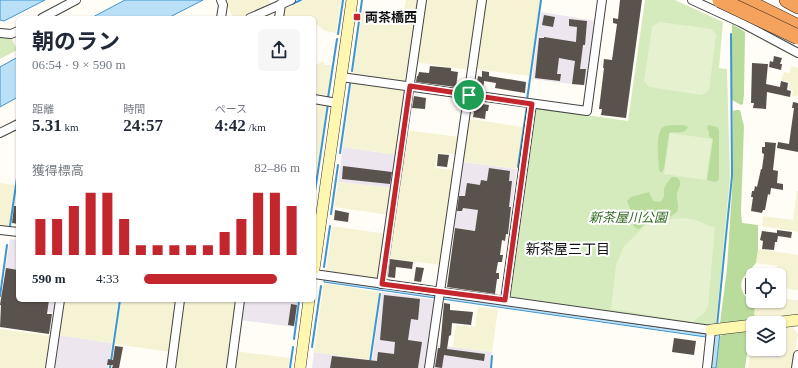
<!DOCTYPE html>
<html lang="ja">
<meta charset="utf-8">
<style>
:root{--surface:#fff;--page:#f6f6f7;--text:#1f2937;--muted:#747a83;--accent:#c4262e}
body{margin:0;font-family:"Times New Roman","Noto Sans JP",serif;background:var(--page);color:var(--text);height:100vh;display:flex;flex-direction:column;font-size:15px;white-space:nowrap}
*{box-sizing:border-box;margin:0}
p{font-size:13px;color:var(--muted)}
.icon{flex:none;width:22px;height:22px;fill:none;stroke:currentColor;stroke-width:2;stroke-linecap:round;stroke-linejoin:round}
.map{position:relative;flex:1;overflow:hidden}
.side{position:absolute;left:16px;top:16px;width:300px;height:286px;display:flex;flex-direction:column;background:var(--surface);border-radius:6px;box-shadow:0 1px 3px #0004}
.side>*{flex:none}
.controls{position:absolute;left:746px;top:268px;display:grid;gap:8px}
.controls a{display:grid;place-items:center;width:40px;height:40px;border-radius:6px;background:var(--surface);box-shadow:0 1px 3px #0004;font-size:20px}
.pin{position:absolute;display:grid;place-items:center;width:34px;height:34px;color:#fff;margin:-17px;border:2px solid #fff;border-radius:50%;box-shadow:0 1px 4px #0007}
.round{display:grid;place-items:center;flex:none;width:42px;height:42px;border-radius:6px;background:var(--page)}
.headline{display:flex;align-items:center;justify-content:space-between;height:68px;padding:0 16px}
h1{font-size:22px;font-weight:700;line-height:30px}
.figures{display:grid;grid-template-columns:repeat(3,1fr);gap:6px;height:68px;padding:4px 16px}
.figures div{display:grid;align-content:center}
.figures b{font-size:17px;font-weight:700}
.figures small{font-size:11px;font-weight:400}
.figures p{font-size:11px}
.chart{height:112px;padding:8px 16px}
.chart p{display:flex;justify-content:space-between}
.chart svg{width:100%;height:72px;margin-top:4px;stroke:var(--accent);stroke-width:6}
ul{padding:0 16px;list-style:none;font-size:13px}
li{display:grid;grid-template-columns:64px 48px 1fr;align-items:center;height:30px}
li i{height:10px;border-radius:5px;background:var(--accent)}
.map>svg:first-child{display:block}
</style>
<div class="map">
<svg width="798" height="368" viewBox="0 0 798 368">
<rect width="100%" height="100%" fill="#fffdf5"/>
<!-- industrial -->
<g fill="#eee6ef">
<path d="M541 12 596 21 587 86 532 79Z"/>
<path d="M343 147 398 155 393 188 338 182Z"/>
<path d="M463 162 517 169 508 235 453 228Z"/>
<path d="M10 239 18 240V300H56L54 313 0 306Z"/>
<path d="M382 292 436 300 426 368H371Z"/>
<path d="M242 300H298L294 327 240 320Z"/>
<path d="M779 327V358L750 356 753 329V349H779Z"/>
<path d="M58 335 112 343 108 368H53Z"/>
<path d="M437 345 492 352 490 368H433Z"/>
<path d="M314 352 369 360 368 368H312Z"/>
</g>
<!-- farmland -->
<g fill="#f6f3d4">
<path d="M225 0H269L271 5 242 18H233Z"/>
<path d="M306 0H341L336 33 325 31 316 24H314V18H281L283 9Z"/>
<path d="M406 0H420L408 82 353 75 362 11 403 17Z"/>
<path d="M424 0H479L469 70 415 62Z"/>
<path d="M486 0H540L529 76 476 69Z"/>
<path d="M323 61 325 65H332L328 98 314 96V66Z"/>
<path d="M791 66 798 68V97L792 96 793 90 789 88 790 82 781 80 784 72 790 73Z"/>
<path d="M352 81 407 88 398 155 343 147Z"/>
<path d="M314 101 327 103 314 191Z"/>
<path d="M470 119 523 127 517 169 463 162Z"/>
<path d="M405 130 459 137 457 154 437 153 435 168 454 170 441 265 387 258Z"/>
<path d="M338 182 393 188 389 215 334 207Z"/>
<path d="M0 183 15 185 9 228 0 227Z"/>
<path d="M797 191H798V232L762 226 763 216 793 220Z"/>
<path d="M332 226 386 234 380 279 326 271Z"/>
<path d="M758 249 798 255V290L779 288V275H776L777 266 756 263Z"/>
<path d="M324 283 379 292 369 360 314 352Z"/>
<path d="M779 299 798 300V316L754 320 755 301H779Z"/>
<path d="M63 300H118L112 343 58 335Z"/>
<path d="M121 300H177L170 352 115 344Z"/>
<path d="M185 300H239L229 368H174Z"/>
<path d="M478 307 498 309 492 352 453 347 456 325 475 327Z"/>
<path d="M791 326 798 334 792 368H748L750 356 779 358V327Z"/>
<path d="M0 329 51 336 46 368H0Z"/>
<path d="M235 351 290 358 288 368H233Z"/>
</g>
<!-- green -->
<g fill="#d5ebbd">
<path d="M645 0H675L723 22 719 68 727 69 730 178 716 325 708 326 511 297 509 294 535 111 538 108 628 121Z"/>
<path d="M0 36 11 37 17 50 0 59Z"/>
</g>
<!-- forest -->
<g fill="#b9dc9c">
<path d="M732 24 745 32 744 94 743 104 741 105 732 100Z"/>
<path d="M736 110H740L744 126 741 211 742 223 758 225V249L756 263C747 274 735 280 745 296L753 297V301H755L754 320 720 323 727 268 733 176V111Z"/>
<path d="M684 125 688 127C685 135 675 131 669 133L664 169 662 172H660L659 170C659 160 654 129 665 126 667 125 681 125 684 125Z"/>
<path d="M708 125 717 127 719 130V179L716 182 707 180 713 139 709 137V131L707 129Z"/>
<path d="M672 177C675 177 678 177 680 181 681 185 678 189 677 193 676 200 680 206 677 212L668 218 646 223 639 229 635 228C632 224 634 222 633 218 632 211 629 207 627 201L631 197 649 192 653 201 660 202C667 197 662 192 665 186 667 183 670 179 672 177Z"/>
<path d="M749 330 750 331 745 368H716L720 336 729 332Z"/>
</g>
<!-- pitch -->
<g fill="#e6f2cf">
<path d="M659 22 712 29 716 35 709 90 702 95 649 87 644 81 652 27Z"/>
<path d="M670 133 712 139 706 180 664 174Z"/>
<path d="M681 218 696 220 715 228 708 306 704 313 693 322 611 309 616 265 624 246 646 225 663 220Z"/>
</g>
<!-- water -->
<g fill="#b9e0f7" stroke="#3f96cf">
<path d="M0 0H45L4 21 0 20Z"/>
<path d="M125 0H203L168 18H91Z"/>
<path d="M18 57V97L0 107V67Z"/>
<path d="M324 279 707 334 720 332 716 368H710L713 337H706L324 282Z"/>
</g>
<g fill="none" stroke-linecap="round" stroke-linejoin="round">
<!-- stream -->
<g stroke="#3f96cf" stroke-width="2">
<path d="M292 4 301 0"/>
<path d="M260 18 266 15"/>
<path d="M338 34 343 0"/>
<path d="M352 71 362 0"/>
<path d="M328 98 337 39"/>
<path d="M527 100 541 0"/>
<path d="M12 131 18 129"/>
<path d="M340 153 350 84"/>
<path d="M518 167 527 106"/>
<path d="M314 198 328 104"/>
<path d="M331 214 338 165"/>
<path d="M10 226 18 171"/>
<path d="M324 267 330 226"/>
<path d="M0 296 7 245"/>
<path d="M717 326 732 176 731 34"/>
<path d="M294 339 299 301"/>
<path d="M312 347 321 286"/>
<path d="M370 362 380 294"/>
<path d="M110 368 120 300"/>
<path d="M290 368 293 347"/>
<path d="M491 368 492 356"/>
</g>
</g>
<!-- building -->
<g fill="#5a524d">
<path d="M620 0H642L626 118 601 115 602 109H599L604 68H603L604 59 612 60 617 24 613 23V18L618 19Z"/>
<path d="M544 15 555 17 553 27 542 25Z"/>
<path d="M569 19 587 21 585 45H583L580 69H586L584 85 572 84 575 61 559 58 557 74H561L560 81 535 78 539 38H544V37L576 42 577 27 569 26Z"/>
<path d="M774 56 782 58 780 64H782L781 70 769 67 770 61 773 62Z"/>
<path d="M752 63 768 64 766 84 780 87 781 81 788 83 787 90 791 91 790 97 767 92 766 109 753 108 754 103H751Z"/>
<path d="M430 66 451 68V71L458 72 456 87 416 82 417 76H418L419 72 429 73Z"/>
<path d="M482 71 489 72V76L526 82 525 93 495 88 496 83 484 81 483 91 475 90 476 81 477 82 478 76 482 77Z"/>
<path d="M414 96 426 98 425 109 412 108Z"/>
<path d="M475 101 482 102V104L489 105 488 111H486L485 119 473 117 474 112 472 111 473 103H474Z"/>
<path d="M793 102 798 103V152L777 148 778 142 789 144 794 108H792Z"/>
<path d="M765 142 776 143 773 170 778 171 777 183 783 184V190L771 188 770 195 768 194 765 210H763L762 213 751 211 753 197H751L752 191H754L755 186 757 187 761 169H762L764 154 762 153V147H765Z"/>
<path d="M438 154 449 155 447 167 437 166Z"/>
<path d="M343 166 392 172 390 184 342 179Z"/>
<path d="M489 168 510 171 509 181H512L509 207H511L508 234H506L505 241 502 240 500 255H503L502 262H498L496 273H499V279H497L495 294 447 287 455 228 475 231 478 210 463 208 462 211H457L459 196H465L467 183 480 185 481 180 487 181Z"/>
<path d="M14 206H18V224L12 223Z"/>
<path d="M335 210 349 213 348 222 334 220Z"/>
<path d="M777 230 792 232 791 238 778 236 777 242H775L774 250 762 249 763 241 760 240 762 231 777 233Z"/>
<path d="M390 259 413 262 412 269 396 267 395 278 388 277Z"/>
<path d="M416 267 424 268 421 282 414 281Z"/>
<path d="M6 268 18 270V300H49L47 314H52L49 334 0 327 1 305H0Z"/>
<path d="M745 278H753V295L745 294Z"/>
<path d="M384 295 420 299 418 320 411 319 408 340 422 342 418 368H330L332 356 377 361 378 352 394 354 395 342 380 340Z"/>
<path d="M444 303 450 304V310L473 312 471 325 452 323 451 335 449 336 447 349 485 354 484 361 444 355 442 368 435 367 438 348H440Z"/>
<path d="M291 304 297 305 294 326 288 325Z"/>
<path d="M674 338 696 341 694 355 672 352Z"/>
<path d="M115 346 123 347 119 368H112L113 365H107L108 359 113 360Z"/>
</g>
<g fill="none" stroke-linecap="round" stroke-linejoin="round">
<!-- street casing -->
<g stroke="#444" stroke-width="10">
<g id="street">
<path d="M221 0 223 5 221 18"/>
<path d="M692 0 740 22 798 53"/>
<path d="M42 18 76 0"/>
<path d="M250 18 291 0"/>
<path d="M279 18 281 4"/>
<path d="M0 33 11 34 18 31"/>
<path d="M341 77 587 111 602 0"/>
<path d="M314 99 337 103"/>
<path d="M0 133 18 124"/>
<path d="M0 230 18 232"/>
<path d="M314 274 711 330 707 368"/>
<path d="M381 284 422 0"/>
<path d="M505 300 532 104"/>
<path d="M50 368 60 300"/>
<path d="M171 368 180 300"/>
<path d="M231 368 240 300"/>
<path d="M429 368 482 0"/>
<path d="M796 368 798 355"/>
</g>
</g>
<!-- secondary casing -->
<g stroke="#333" stroke-width="12">
<g id="secondary">
<path d="M314 269 352 0"/>
<path d="M773 323 798 320"/>
<path d="M711 330 753 325"/>
<path d="M300 368 309 300"/>
</g>
</g>
<!-- highway casing -->
<g stroke="#222" stroke-width="16">
<g id="highway">
<path d="M744 0 798 27"/>
<path d="M787 0 798 6"/>
</g>
</g>
<!-- street -->
<use href="#street" stroke="#fff" stroke-width="8"/>
<!-- secondary -->
<use href="#secondary" stroke="#fff6b0" stroke-width="11"/>
<!-- highway -->
<use href="#highway" stroke="#f5a25d" stroke-width="15"/>
<!-- highway-bridge casing -->
<g stroke="#222" stroke-width="16" stroke-linecap="butt">
<path id="highway-bridge" d="M720 0 798 37"/>
</g>
<!-- highway-bridge -->
<use href="#highway-bridge" stroke="#f5a25d" stroke-width="15"/>
</g>
<g fill="none" stroke-linecap="round" stroke-linejoin="round">
<!-- route casing -->
<g stroke="#fff" stroke-width="8">
<path id="route" d="M410 86 532 104 505 300 382 284Z"/>
</g>
<!-- route -->
<use href="#route" stroke="#c4262e" stroke-width="5"/>
</g>
<!-- markers -->
<rect fill="#c4262e" stroke="#fff" stroke-width="1.5" x="353" y="13" width="8" height="8" rx="2"/>
<g text-anchor="middle" stroke-width="4" stroke-linejoin="round" paint-order="stroke">
<!-- poi labels -->
<g font-size="13" font-weight="bold" fill="#111" stroke="#fff" text-anchor="start">
<text x="365" y="22">両茶橋西</text>
</g>
<!-- park labels -->
<g font-size="13" font-style="italic" fill="#2f6b1f" stroke="#fff">
<text x="628" y="222">新茶屋川公園</text>
</g>
<!-- neighbourhood labels -->
<g font-size="14" fill="#111" stroke="#fff">
<text x="568" y="254">新茶屋三丁目</text>
</g>
</g>
</svg>
<div class="controls">
<a><svg class="icon" aria-label="locate" viewBox="0 0 24 24"><circle cx="12" cy="12" r="6"/><path d="M12 2v4M12 18v4M2 12h4M18 12h4"/></svg></a>
<a><svg class="icon" aria-label="layers" viewBox="0 0 24 24"><path d="M12 4l9 5-9 5-9-5zM3 14l9 5 9-5"/></svg></a>
</div>
<div class="pin" style="left:469px;top:95px;background:#1e9e55"><svg class="icon" aria-label="arrive" viewBox="0 0 24 24"><path d="M6 21V4h12l-3 4 3 4H6"/></svg></div>
<section class="side">
<div class="headline"><div><h1>朝のラン</h1><p>06:54 · 9 × 590 m</p></div><a class="round"><svg class="icon" aria-label="share" viewBox="0 0 24 24"><path d="M12 15V3M7 8l5-5 5 5M5 13v7h14v-7"/></svg></a></div>
<div class="figures">
<div><p>距離</p><b>5.31<small> km</small></b></div>
<div><p>時間</p><b>24:57</b></div>
<div><p>ペース</p><b>4:42<small> /km</small></b></div>
</div>
<div class="chart"><p><span>獲得標高</span>82–86 m</p>
<svg viewBox="0 0 160 44" preserveAspectRatio="none"><path d="M5 44V22M15 44V22M25 44V14M35 44V6M45 44V6M55 44V22M65 44V38M75 44V38M85 44V38M95 44V38M105 44V38M115 44V30M125 44V22M135 44V6M145 44V6M155 44V14"/></svg>
</div>
<ul>
<li><b>590 m</b>4:33<i style="width:85%"></i></li>
</ul>
</section>
</div>
